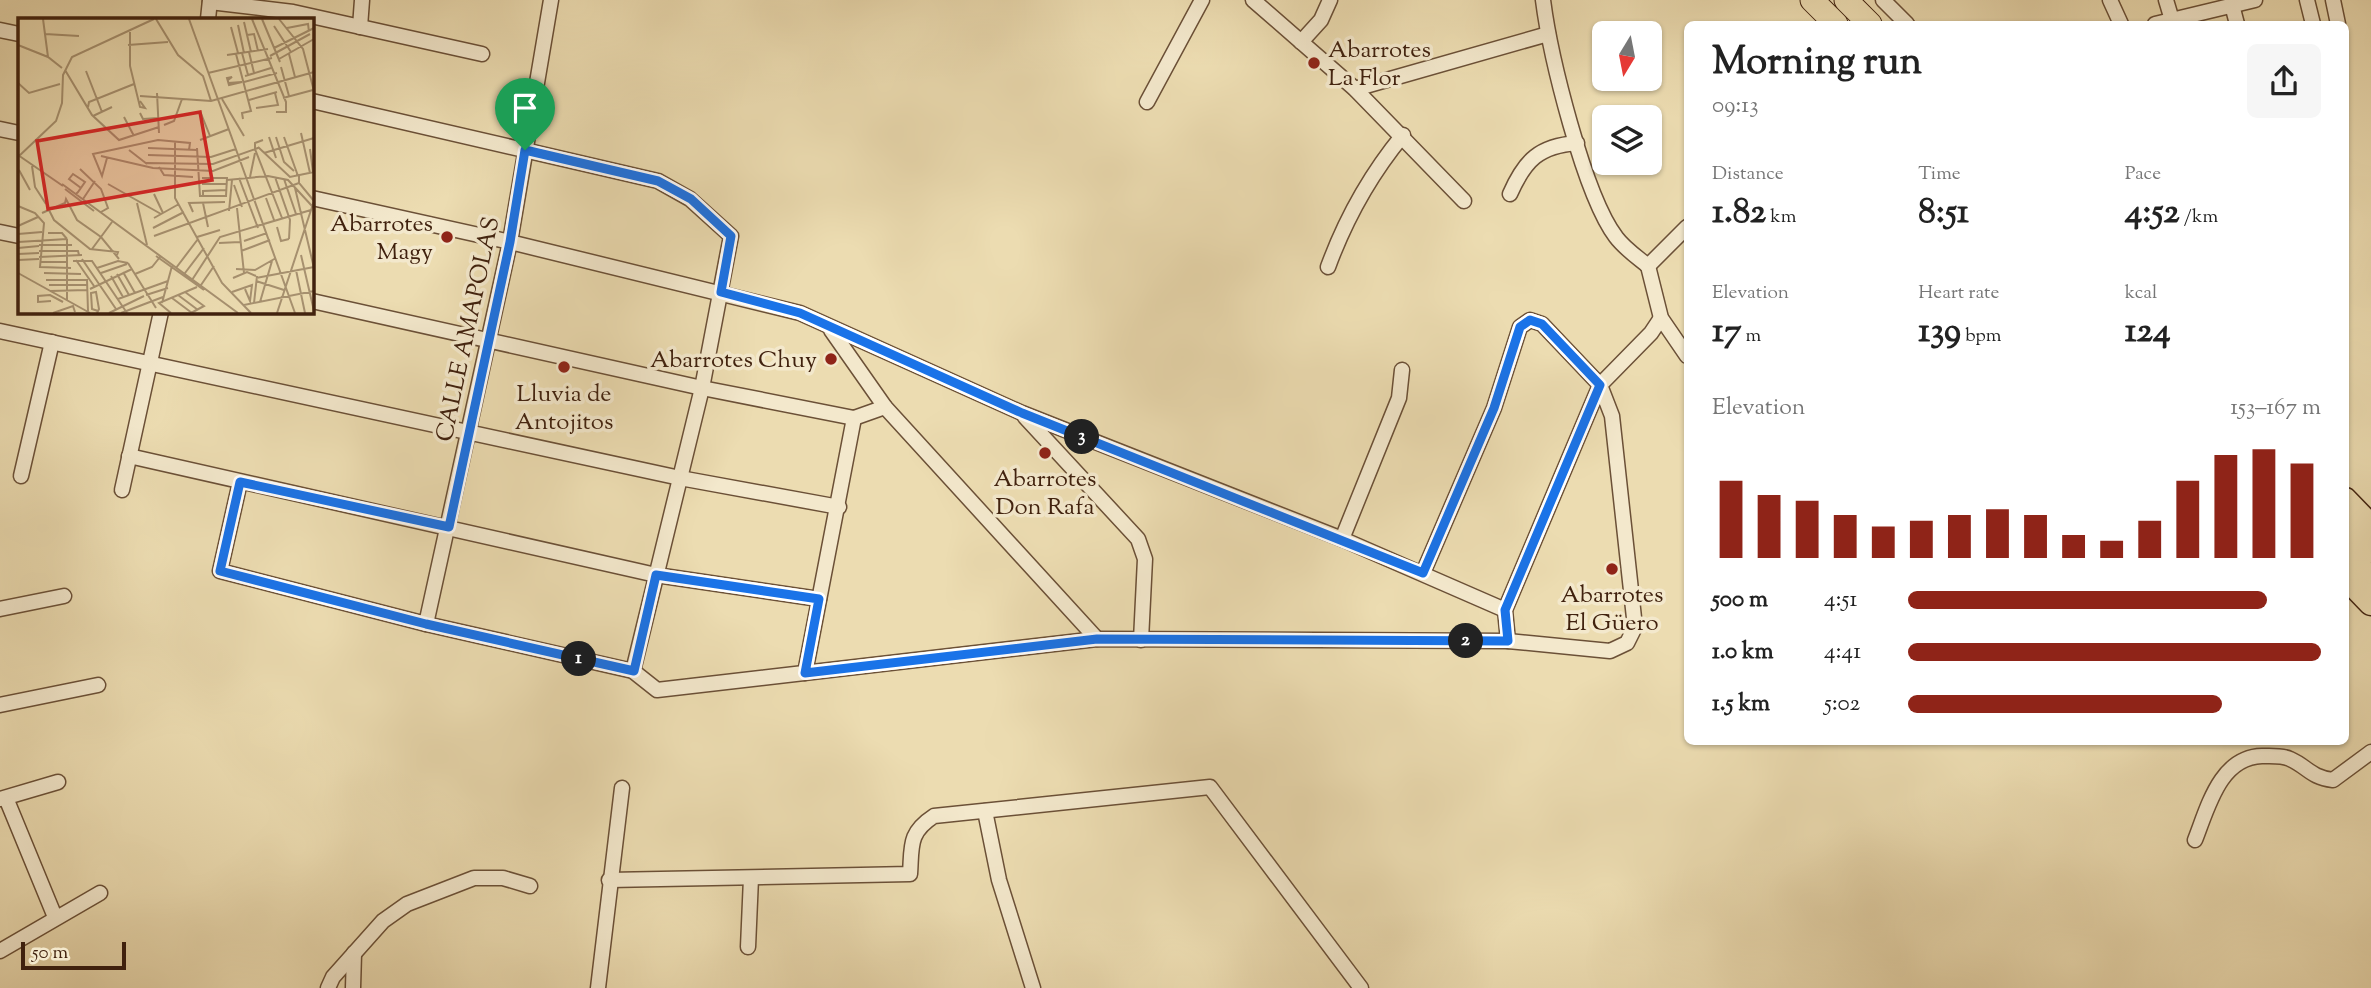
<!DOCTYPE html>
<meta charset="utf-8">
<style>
:root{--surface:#fff;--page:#f6f6f6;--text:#222;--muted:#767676;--accent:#8f2418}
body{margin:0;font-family:"Sorts Mill Goudy",serif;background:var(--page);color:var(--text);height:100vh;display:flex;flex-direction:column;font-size:26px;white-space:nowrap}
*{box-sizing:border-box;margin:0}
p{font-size:23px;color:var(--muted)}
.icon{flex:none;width:38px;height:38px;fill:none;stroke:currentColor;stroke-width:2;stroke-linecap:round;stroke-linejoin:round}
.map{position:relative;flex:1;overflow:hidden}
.drawer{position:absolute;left:1684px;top:21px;width:665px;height:724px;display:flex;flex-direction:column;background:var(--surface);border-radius:10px;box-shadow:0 2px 5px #0004}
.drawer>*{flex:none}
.needle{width:46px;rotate:190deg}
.controls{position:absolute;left:1592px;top:21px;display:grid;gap:14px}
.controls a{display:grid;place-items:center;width:70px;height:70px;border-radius:10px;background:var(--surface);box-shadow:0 2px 5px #0004;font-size:35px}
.scale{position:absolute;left:21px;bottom:18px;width:105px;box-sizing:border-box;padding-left:7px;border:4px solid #40210e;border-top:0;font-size:19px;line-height:24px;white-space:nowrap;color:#40210e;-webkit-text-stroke:5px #f3e8cc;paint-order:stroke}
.pin{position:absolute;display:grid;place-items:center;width:60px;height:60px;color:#fff;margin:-72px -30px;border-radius:50% 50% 50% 0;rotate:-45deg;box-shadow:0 0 7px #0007}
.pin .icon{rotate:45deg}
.km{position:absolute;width:35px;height:35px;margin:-18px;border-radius:50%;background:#222;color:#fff;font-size:19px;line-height:35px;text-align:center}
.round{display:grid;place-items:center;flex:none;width:74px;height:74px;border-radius:10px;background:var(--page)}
.headline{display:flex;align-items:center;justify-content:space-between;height:119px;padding:0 28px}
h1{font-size:38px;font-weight:800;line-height:52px}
.stats{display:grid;grid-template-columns:repeat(3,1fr);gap:10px;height:119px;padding:7px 28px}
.stats div{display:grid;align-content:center}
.stats b{font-size:35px;font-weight:800}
.stats small{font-size:19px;font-weight:400}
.stats p{font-size:19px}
.chart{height:196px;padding:14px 28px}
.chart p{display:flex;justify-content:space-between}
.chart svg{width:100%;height:126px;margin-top:7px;stroke:var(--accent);stroke-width:6}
ul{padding:0 28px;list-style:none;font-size:23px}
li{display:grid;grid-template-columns:112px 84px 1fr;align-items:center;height:52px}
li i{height:18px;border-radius:9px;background:var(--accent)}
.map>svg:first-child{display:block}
</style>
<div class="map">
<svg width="2371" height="988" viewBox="0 0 2371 988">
<rect width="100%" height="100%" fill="#ecdcb1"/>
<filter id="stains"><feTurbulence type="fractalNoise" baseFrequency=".00286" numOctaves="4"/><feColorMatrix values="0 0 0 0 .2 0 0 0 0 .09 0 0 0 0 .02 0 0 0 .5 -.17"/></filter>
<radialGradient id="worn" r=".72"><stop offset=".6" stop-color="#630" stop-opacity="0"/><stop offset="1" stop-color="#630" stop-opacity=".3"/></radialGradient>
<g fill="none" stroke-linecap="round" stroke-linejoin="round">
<!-- minor casing -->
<g stroke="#6b5037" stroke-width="17">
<g id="minor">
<path d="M1253 0 1355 89 1464 201"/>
<path d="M1543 0C1550 55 1584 195 1616 237 1624 248 1637 257 1648 266"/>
<path d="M1883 0 1907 24"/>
<path d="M2110 0 2121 24"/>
<path d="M2166 0 2172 20"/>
<path d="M2307 0 2313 24"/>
<path d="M2333 0 2338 24"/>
<path d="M210 2 293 12 482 54"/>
<path d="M2232 5 2237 24"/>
<path d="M208 19 210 0"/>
<path d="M2155 24 2255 0"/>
<path d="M360 27 362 0"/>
<path d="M0 30 19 34"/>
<path d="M1301 42 1321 20 1330 0"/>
<path d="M1355 89 1548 34"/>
<path d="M312 101 658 181 690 199 731 236 702 388 633 671"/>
<path d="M1147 102 1202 0"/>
<path d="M0 129 19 133"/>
<path d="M1510 194C1525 160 1539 146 1577 143"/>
<path d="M312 198 510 242 800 313 1022 413 1342 539 1505 610"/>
<path d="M0 232 19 236"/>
<path d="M1648 266 1661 318 1687 356"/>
<path d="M1648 266 1687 227"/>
<path d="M1328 267C1346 218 1370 175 1403 135"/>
<path d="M312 301 702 388 854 418 885 407"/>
<path d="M831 330 885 407 1097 639"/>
<path d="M0 331 680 478 839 507"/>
<path d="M1025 417 1138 539 1145 559 1141 640"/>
<path d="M129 456 656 575 819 599"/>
<path d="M21 476 52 342"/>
<path d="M240 482 220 571 426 624 633 671 657 690 1097 639 1508 641 1610 651 1627 643 1635 627 1612 416 1600 385 1542 324 1530 320 1520 327 1494 408 1423 573"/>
<path d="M122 490 161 312"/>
<path d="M1342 539 1399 398 1402 370"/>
<path d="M0 609 64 596"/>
<path d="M426 624 510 242 551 0"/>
<path d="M1508 641 1505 610 1600 385 1651 333 1661 318"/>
<path d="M805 673 854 418"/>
<path d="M0 705 98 685"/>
<path d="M6 798 55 917"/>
<path d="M0 799 58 782"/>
<path d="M985 811 999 880 1033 988"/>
<path d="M2195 840C2208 807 2220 757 2262 756 2271 756 2282 755 2290 759 2308 767 2310 777 2333 780L2371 752"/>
<path d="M609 880 910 874C912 846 908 833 934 816L1210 787 1361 988"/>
<path d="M748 947 751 878"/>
<path d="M0 951 100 893"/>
<path d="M328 988 333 977 383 921 407 904 474 878H503L530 886"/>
<path d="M353 988 354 953"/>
<path d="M598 988 622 788"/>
</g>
</g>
<!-- primary casing -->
<g stroke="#40210e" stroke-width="25">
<g id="primary">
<path d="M1812 0 1836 24"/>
<path d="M1846 0 1870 24"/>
<path d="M2345 525 2371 551"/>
<path d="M2345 552 2371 579"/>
</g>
</g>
<!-- trunk casing -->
<g stroke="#40210e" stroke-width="27">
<g id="trunk">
<path d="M2345 500 2371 527"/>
<path d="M2345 576 2371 603"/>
</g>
</g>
<!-- minor -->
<use href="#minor" stroke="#f3e8cc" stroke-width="14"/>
<!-- primary -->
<use href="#primary" stroke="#ecdcb1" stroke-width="23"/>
<!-- trunk -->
<use href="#trunk" stroke="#ecdcb1" stroke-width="24"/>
</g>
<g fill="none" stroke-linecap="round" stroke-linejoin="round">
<!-- route casing -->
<g stroke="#fff" stroke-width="14">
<path id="route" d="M525 150 658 181 691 199 731 236 721 292 800 313 1022 413 1423 573 1494 408 1520 327 1530 320 1542 324 1600 385 1505 610 1508 641 1097 639 805 673 819 599 656 575 634 671 426 624 220 571 240 482 449 527 510 242Z"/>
</g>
<!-- route -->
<use href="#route" stroke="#1a73e8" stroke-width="9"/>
</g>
<!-- markers -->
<g fill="#8f2418" stroke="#f3e8cc" stroke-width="2.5">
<circle cx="1314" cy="63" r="7"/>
<circle cx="447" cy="237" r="7"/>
<circle cx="831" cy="359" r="7"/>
<circle cx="564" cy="367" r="7"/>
<circle cx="1045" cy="453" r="7"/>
<circle cx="1612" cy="569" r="7"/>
</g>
<g text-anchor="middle" stroke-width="7" stroke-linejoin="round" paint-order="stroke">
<!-- poi labels -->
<g font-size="24" fill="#40210e" stroke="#f3e8cc">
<text x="1328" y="57" text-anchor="start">Abarrotes<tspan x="1328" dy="28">La Flor</tspan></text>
<text x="433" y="231" text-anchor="end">Abarrotes<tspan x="433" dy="28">Magy</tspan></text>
<text x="817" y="367" text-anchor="end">Abarrotes Chuy</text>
<text x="564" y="401">Lluvia de<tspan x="564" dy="28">Antojitos</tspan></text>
<text x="1045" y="486">Abarrotes<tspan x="1045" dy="28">Don Rafa</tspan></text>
<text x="1612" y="602">Abarrotes<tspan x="1612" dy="28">El Güero</tspan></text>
</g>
<!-- street labels -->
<g font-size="24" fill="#40210e" stroke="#f3e8cc">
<text transform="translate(467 329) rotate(-78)" y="8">CALLE AMAPOLAS</text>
</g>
</g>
<!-- overview -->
<g transform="translate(18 18)">
<rect width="296" height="296" fill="#ecdcb1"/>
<path fill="none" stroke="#a79170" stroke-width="2" d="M25 1 30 39M138 1 160 37 185 58 193 83M171 1 277 295M234 1 268 84V94H258M244 1 262 44M261 1 285 31 296 73M226 4 233 34M220 7 226 35M256 8 273 34M213 9 220 35M269 10 290 6 291 14M112 14V48L122 89 127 90 122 83M27 16 61 18M229 17 236 16 240 33M0 27 30 39 44 50M110 27 150 24M256 30 296 10M231 34 236 55M224 35 230 57M218 36 233 93 224 95 225 101M271 36 277 59M209 37 250 31M252 38 292 16M261 41 296 21M263 49 271 78M47 52 74 97 101 122 141 109M68 53 84 94M190 55 254 40M227 58 253 50M210 62 214 59 209 60 211 67 224 64 210 65M226 64 259 55M0 65 11 75 42 66M139 75 141 115M122 78 193 83 296 54M265 80 295 72M204 81 226 118M231 82 259 74M70 89 71 84 116 66M238 90 260 87 257 75M182 93 192 118M122 95 125 101 140 100M75 98 94 89M106 99 116 118M146 107 156 103 164 81M283 115 292 155M251 119 258 140M258 119 266 144 276 153M266 119 280 158M182 122 211 111M245 122 237 125V131L264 200M157 124V180L204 265 233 295M240 129 272 159 296 154M130 130 179 132M179 130 182 178H208L209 160H184M292 131 295 154M111 132 129 146M246 135 296 120M0 137 45 168M130 137 193 139 218 131M83 138 135 150 195 153 231 139M0 139 38 103 44 85 45 57 54 39 136 1M89 140 84 158 75 136 140 122 172 125 171 132M128 145 195 146 240 130M14 148 17 169 28 186M141 149 146 157 175 159M62 151 83 171 90 190 83 194M1 152 12 172M281 157V165L296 183M232 159 237 135M257 159 272 202 271 221M221 160 240 210M266 161 278 196M209 162 250 158 270 162 294 188M44 166 220 295M90 166 143 196M184 166H209M216 167 224 189M277 170 296 250M47 171 76 193M58 176 60 174 67 164 55 156 51 161 63 170M136 176 145 195M185 179V173L209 172M248 180 256 202M65 181 77 163M119 185 129 227M185 185 190 209M0 188 17 195 26 205 22 249 53 250M219 190 226 255M31 192 36 202 72 231 100 234 99 237M211 193 214 162M175 194 171 185 207 184M24 195 47 185 48 181 59 202 83 219 101 241M136 200 161 186M0 208 20 199M259 209 263 223 271 221M135 210 166 194M30 215H44L49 221M0 216 24 214M136 218 281 165M179 219 202 212M49 221V283M226 223 249 215M0 224 49 221M201 225 222 224M21 227H54M0 230 21 228M74 231 94 204M21 233H60L61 237M223 233 252 222M0 236 21 235M283 237 296 293M138 238 186 272M21 239 64 237M64 241 98 291M0 242 21 241M58 242 76 268M55 243H74L109 295M22 244H49M110 245 138 290M79 250 100 243 110 245M158 250 180 221M218 251 237 252 258 240M278 252 287 295M105 254 117 275M0 255 72 295M26 255 63 256M83 255 109 246M167 255 186 230M99 256 111 277M117 256 134 249 142 239M93 258 105 279M215 260 229 254 238 258M238 260 296 249M28 262H69L70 293M174 262 202 219 293 192M238 263 266 272M31 267H69M183 267 196 248M72 271 114 251M32 273 69 272M167 274 186 288 173 295M214 274 234 267 232 283 227 271M128 277 150 270M160 277 180 292M154 280 174 295M100 281 150 263M33 283 20 284V278L32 277 45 284M242 284 254 243M144 285 154 248M236 285 239 258M226 287 296 273M35 295 55 288 57 294M79 295 81 291 78 274 73 275 74 291 80 293M91 295 126 278M103 295 145 279M153 295 141 285 179 269M259 295 296 183"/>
<path fill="#d62828" fill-opacity="0.15" stroke="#d62828" stroke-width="3.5" d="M182 94 194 162 30 191 19 123Z"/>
<rect width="296" height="296" fill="none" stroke="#40210e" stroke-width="3.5"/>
</g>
<rect width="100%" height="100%" filter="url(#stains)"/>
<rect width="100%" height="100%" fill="url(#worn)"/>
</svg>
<div class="controls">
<a><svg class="needle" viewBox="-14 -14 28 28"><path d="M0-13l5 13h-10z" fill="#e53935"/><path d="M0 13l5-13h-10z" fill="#767676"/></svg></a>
<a><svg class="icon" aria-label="layers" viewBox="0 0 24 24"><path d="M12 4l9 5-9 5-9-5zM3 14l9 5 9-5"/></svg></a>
</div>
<div class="scale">50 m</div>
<div class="pin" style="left:525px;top:150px;background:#1e9e55"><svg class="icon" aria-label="arrive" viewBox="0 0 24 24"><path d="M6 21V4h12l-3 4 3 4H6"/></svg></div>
<b class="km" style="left:579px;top:659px">1</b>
<b class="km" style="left:1466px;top:641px">2</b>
<b class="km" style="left:1082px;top:437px">3</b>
<section class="drawer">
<div class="headline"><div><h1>Morning run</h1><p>09:13</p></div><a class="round"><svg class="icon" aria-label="share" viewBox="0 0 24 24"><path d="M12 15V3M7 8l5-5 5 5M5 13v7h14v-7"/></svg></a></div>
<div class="stats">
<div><p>Distance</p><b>1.82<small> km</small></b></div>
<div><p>Time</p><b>8:51</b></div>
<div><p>Pace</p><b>4:52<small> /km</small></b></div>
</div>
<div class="stats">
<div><p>Elevation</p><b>17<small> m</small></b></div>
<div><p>Heart rate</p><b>139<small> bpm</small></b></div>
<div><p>kcal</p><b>124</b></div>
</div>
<div class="chart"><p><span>Elevation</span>153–167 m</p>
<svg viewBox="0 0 160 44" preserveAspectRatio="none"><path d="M5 44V17M15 44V22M25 44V24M35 44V29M45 44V33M55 44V31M65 44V29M75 44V27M85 44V29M95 44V36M105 44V38M115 44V31M125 44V17M135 44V8M145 44V6M155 44V11"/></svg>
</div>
<ul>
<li><b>500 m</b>4:51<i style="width:87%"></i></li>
<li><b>1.0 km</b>4:41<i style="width:100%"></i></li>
<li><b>1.5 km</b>5:02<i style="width:76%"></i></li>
</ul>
</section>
</div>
